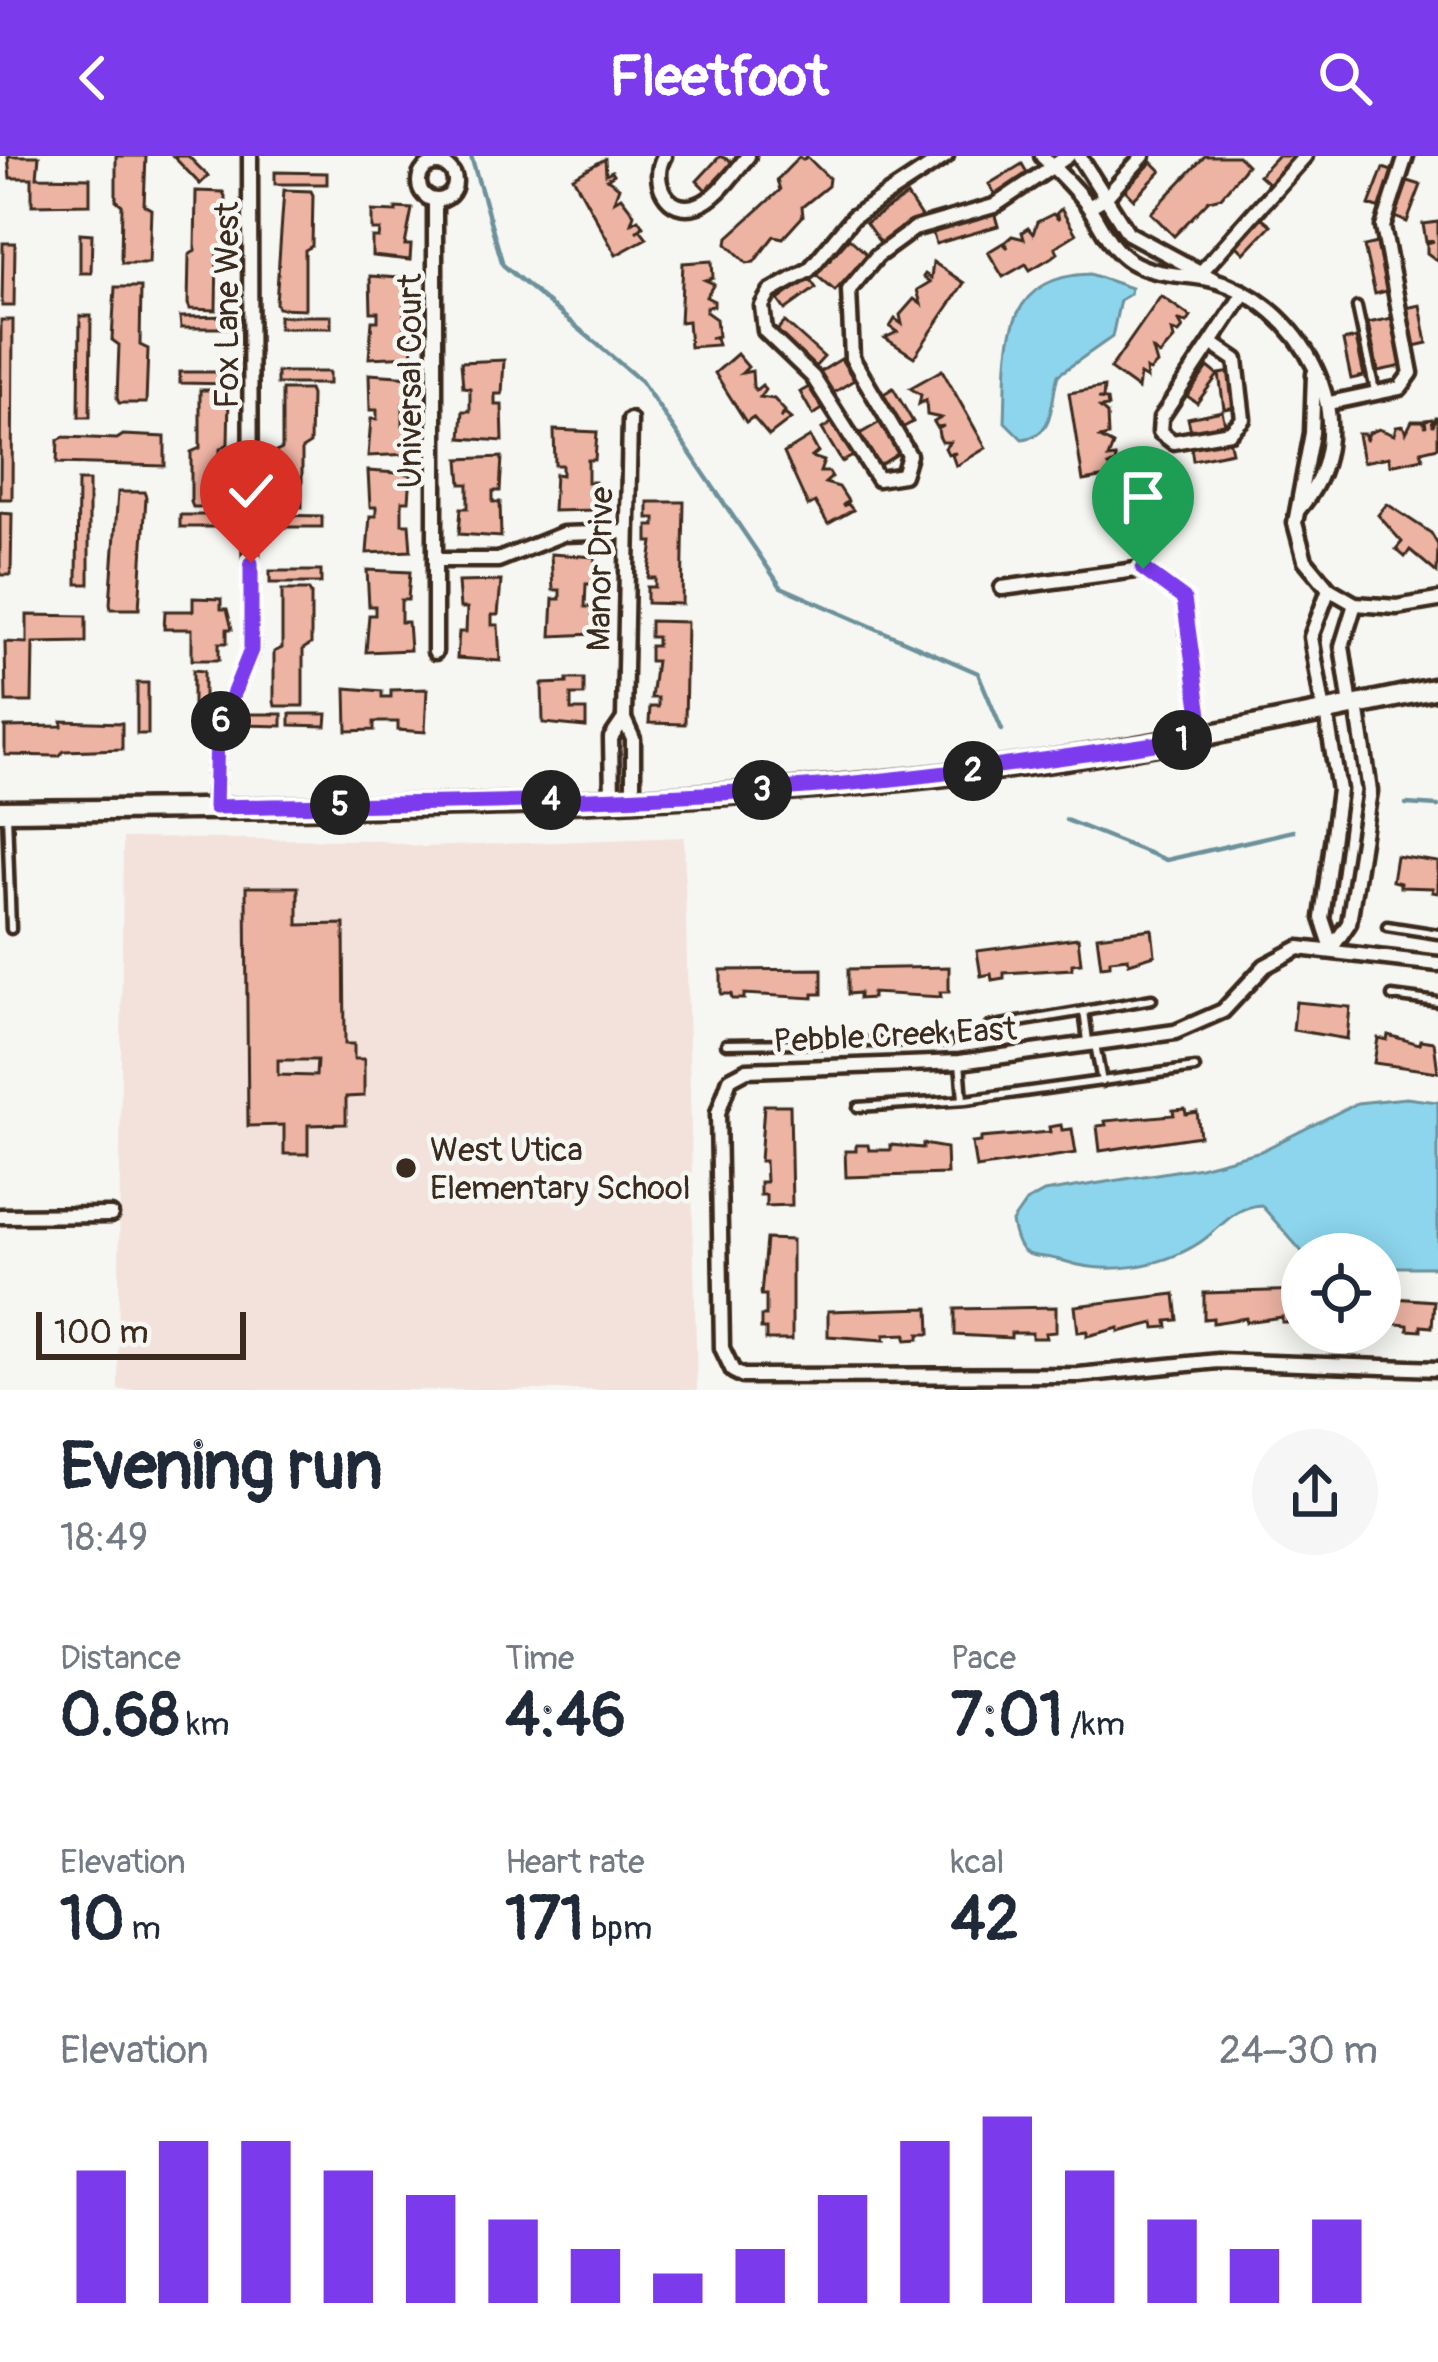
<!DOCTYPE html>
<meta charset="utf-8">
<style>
:root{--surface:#fff;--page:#f6f6f7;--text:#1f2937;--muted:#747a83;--accent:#7c3aed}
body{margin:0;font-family:Pangolin,sans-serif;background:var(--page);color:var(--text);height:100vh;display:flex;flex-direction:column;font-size:45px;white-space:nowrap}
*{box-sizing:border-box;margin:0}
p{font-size:39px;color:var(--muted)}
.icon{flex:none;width:66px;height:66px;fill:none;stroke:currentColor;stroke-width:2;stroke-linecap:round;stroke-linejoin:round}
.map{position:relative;height:1234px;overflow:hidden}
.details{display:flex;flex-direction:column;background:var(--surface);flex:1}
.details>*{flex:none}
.tools{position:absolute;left:1281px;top:1077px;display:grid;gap:24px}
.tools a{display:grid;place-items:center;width:120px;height:120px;border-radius:50%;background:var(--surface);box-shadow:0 6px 30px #0003;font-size:60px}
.scale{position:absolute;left:36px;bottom:30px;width:210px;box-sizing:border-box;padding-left:12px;border:6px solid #3b2a1e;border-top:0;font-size:33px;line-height:42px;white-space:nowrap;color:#3b2a1e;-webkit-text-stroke:9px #f6f6f2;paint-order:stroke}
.pin{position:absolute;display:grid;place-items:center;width:102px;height:102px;color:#fff;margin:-123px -51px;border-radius:50% 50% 50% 0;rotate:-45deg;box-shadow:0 0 12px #0007}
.pin .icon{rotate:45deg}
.km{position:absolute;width:60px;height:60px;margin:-30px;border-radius:50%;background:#222;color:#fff;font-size:33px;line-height:60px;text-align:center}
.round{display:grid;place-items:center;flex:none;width:126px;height:126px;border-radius:63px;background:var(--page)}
.summary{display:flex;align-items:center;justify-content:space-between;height:204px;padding:0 60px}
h1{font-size:66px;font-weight:800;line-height:90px}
.figures{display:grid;grid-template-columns:repeat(3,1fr);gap:18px;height:204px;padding:12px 60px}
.figures div{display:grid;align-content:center}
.figures b{font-size:60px;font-weight:800}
.figures small{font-size:33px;font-weight:400}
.figures p{font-size:33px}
.chart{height:336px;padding:24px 60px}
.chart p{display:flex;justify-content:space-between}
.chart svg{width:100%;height:216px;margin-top:12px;stroke:var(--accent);stroke-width:6}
header{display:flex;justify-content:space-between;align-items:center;height:156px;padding:0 60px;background:var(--accent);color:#fff;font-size:54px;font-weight:800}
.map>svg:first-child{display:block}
</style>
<header><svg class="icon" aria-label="back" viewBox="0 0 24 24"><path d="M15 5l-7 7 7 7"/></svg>Fleetfoot<svg class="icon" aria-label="search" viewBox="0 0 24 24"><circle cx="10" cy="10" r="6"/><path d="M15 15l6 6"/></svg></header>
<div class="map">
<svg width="1438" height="1234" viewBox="0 0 1438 1234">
<rect width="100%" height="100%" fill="#f6f6f2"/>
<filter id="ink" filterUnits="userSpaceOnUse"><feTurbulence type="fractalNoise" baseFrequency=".00833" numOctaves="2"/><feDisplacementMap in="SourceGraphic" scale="24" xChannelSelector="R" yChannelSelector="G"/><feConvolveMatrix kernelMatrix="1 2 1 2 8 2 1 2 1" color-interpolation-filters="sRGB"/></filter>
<g filter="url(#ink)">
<!-- built -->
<path fill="#f3e2db" d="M684 681 697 1234H118L123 682 374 684 424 691Z"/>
<!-- water -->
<g fill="#8cd5ed" stroke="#6c919a" stroke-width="3">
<path d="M1090 118 1131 132 1130 138 1120 144 1112 181 1058 219C1050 245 1056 280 1022 283L1005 266C1008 195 998 121 1090 118Z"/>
<path d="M1406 942 1438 946V1111H1380V1098H1304L1261 1049C1232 1051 1222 1072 1199 1087 1160 1112 1105 1119 1064 1105 1032 1095 1020 1110 1012 1066L1026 1046 1044 1036 1200 1011 1261 995 1357 947Z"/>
</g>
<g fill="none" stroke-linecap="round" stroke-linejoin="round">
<!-- stream -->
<g stroke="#6c919a" stroke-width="4.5">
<path d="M471 0 503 109 641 225 781 431 978 517 1002 574"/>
<path d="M1406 648 1438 650"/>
<path d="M1066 664 1166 704 1293 675"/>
</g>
</g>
<!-- building -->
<g fill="#edb4a4" stroke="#3b2a1e" stroke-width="3" fill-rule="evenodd">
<path d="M8 0H39L37 21 90 22V48L32 49V22H10Z"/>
<path d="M116 0H146L144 49 151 53 149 107H122L121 102 122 49 116 44Z"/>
<path d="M173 0H188L208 20 200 28Z"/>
<path d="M720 0 733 6 706 34 697 25Z"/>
<path d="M1205 0H1238L1247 9 1221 41 1209 44 1174 80 1151 57Z"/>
<path d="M1277 0H1295L1269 28 1259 19Z"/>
<path d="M799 1 803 4 807 1 829 22 828 30 802 51 803 60 783 82 774 80 754 106 747 107 727 88 728 81 780 34 777 24Z"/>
<path d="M605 3 606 18 612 15 614 18 607 23 619 31 614 45 621 41 634 58 631 67 638 63 643 70 636 76 640 73 647 82 616 99 573 21Z"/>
<path d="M1152 6 1161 15 1134 43 1125 34Z"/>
<path d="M1022 8 1029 20 996 40 989 28Z"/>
<path d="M1383 12 1395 16 1381 53 1369 49Z"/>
<path d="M275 16 327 17V28H275Z"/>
<path d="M1408 25 1421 29 1407 66 1395 61Z"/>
<path d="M284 34 311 35 313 39 312 90 305 94V153L278 152 276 147Z"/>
<path d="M196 35 223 36 225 40 224 91 217 95 216 154 190 153 188 148 189 99 195 95Z"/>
<path d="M907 40 921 61 881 88 866 67Z"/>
<path d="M396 52 412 53 405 89H411L410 104 372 100V82H379L380 74H372V55L396 56Z"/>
<path d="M1061 53 1076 78 1055 91 1058 97 1054 100 1030 114 1026 108 1003 121 988 96 1003 87 1008 92 1005 86 1012 80 1024 83 1022 76 1028 72 1033 78 1037 66 1053 58 1059 64 1056 58Z"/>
<path d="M994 56 998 70 936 88 932 75Z"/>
<path d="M1261 61 1271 69 1244 97 1235 88Z"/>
<path d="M1438 66V105L1427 97V87L1434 85 1426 86 1423 68Z"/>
<path d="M80 77 92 78 91 117H80Z"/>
<path d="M849 82 868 99 835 135 816 119Z"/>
<path d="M3 87H15L14 150H2Z"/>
<path d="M1377 87 1387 135 1375 138 1364 90Z"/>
<path d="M712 105 713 122 705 124 714 128 706 141 714 145V150L706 151V156L716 163 718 180 710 182H716L718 189 690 191 688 165 680 166 683 107Z"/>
<path d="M933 106 964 127 914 201 885 182 897 176 890 171 895 163 902 168 900 159 914 143 921 148 917 134 930 126 923 121 925 118 931 122Z"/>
<path d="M370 120 413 123 411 150H404V173H411L413 200 369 202 372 165H378V156H371Z"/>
<path d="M809 122 816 132 785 154 778 144Z"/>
<path d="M115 131H141L140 189 148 193 146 247H119L117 242 119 189 112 184Z"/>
<path d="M1161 140 1191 161 1187 167 1179 165 1183 172 1179 177 1172 175 1174 183 1160 199 1153 194 1157 208 1150 215 1146 213 1147 223 1140 219 1138 233 1110 213Z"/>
<path d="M1420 149 1427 187 1414 190 1406 152Z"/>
<path d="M80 160H91L90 261H79Z"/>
<path d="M234 160V172H181L180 161Z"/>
<rect x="279" y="160" width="52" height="12"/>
<path d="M1392 162 1402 210 1378 215 1368 167Z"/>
<path d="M1 164H13L12 343H0Z"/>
<path d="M785 166 824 201 815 211 776 176Z"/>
<path d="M1356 182 1364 220 1351 223 1343 185Z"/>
<path d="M737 198 748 211 742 217 752 215 753 231 756 234 762 229 765 234 760 241 774 243 785 255 780 262 785 258 791 263 769 280 753 261 746 266 715 217Z"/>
<path d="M841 203 854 224 833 237 820 216Z"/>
<path d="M504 204 502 238H495V249H502L503 285 461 282 463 255H470V232L463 231 461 206Z"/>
<path d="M1208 211 1218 219 1197 247 1187 240Z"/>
<path d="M942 214 986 292 956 310 952 299 956 297 948 298 945 292 950 286H942L939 280 938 273 944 270 937 271 934 266 941 262 927 259 926 244 919 248 921 239 910 232Z"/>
<path d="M180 216H232V228L180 227Z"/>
<rect x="277" y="216" width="52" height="12"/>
<path d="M1232 216 1237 251 1224 253 1219 218Z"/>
<path d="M369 218 412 221 410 248H403V271H410L412 298 368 300 371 263H377V254H370Z"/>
<path d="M811 230 824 252 813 259 800 236Z"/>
<path d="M1104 231 1103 243H1098L1107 244 1108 251 1100 252 1107 258 1108 280 1100 282 1113 289 1108 302 1115 301 1116 306 1108 310 1117 319 1083 325 1069 237Z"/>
<path d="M893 232 913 266 902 272 882 239Z"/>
<path d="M200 234H226L229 239 228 288 220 293V351H193L191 346V296L200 292Z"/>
<path d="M282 234H309L311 239 310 288 302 293V351H275L274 346V297L282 293Z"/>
<path d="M1222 255 1225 268 1191 275 1188 262Z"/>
<path d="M1436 261H1438V291L1421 295 1423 302 1390 309 1389 301 1363 306 1358 278H1365L1366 285 1369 277 1379 273 1394 279 1396 271 1403 270 1406 277 1412 265H1423L1426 271 1425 264 1432 263 1433 270Z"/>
<path d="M833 266 853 300 842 306 822 273Z"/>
<path d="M880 266 899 297 877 311 858 279Z"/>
<path d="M554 274 597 276 595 304H588V326H595L596 354 553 355 555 318 562 319V309H555Z"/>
<path d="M123 279 165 281V310L57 307 58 284 64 281 117 283Z"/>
<path d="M810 281 818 296 812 301 824 305 820 316H829L832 321 825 327 839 331 848 345 842 350 848 348 853 354 828 368 815 346 808 350 784 297Z"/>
<path d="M1229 283 1232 296 1193 304 1191 291Z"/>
<path d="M502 301 500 335H493V346H500L501 381 459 378 461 352H468V328H461L459 303Z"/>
<path d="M368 315 411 318 409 345H402V368H409L411 395 367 397 370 360H376V351H370Z"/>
<path d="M78 325H89V428H77Z"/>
<path d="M118 336H144L146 341 139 453H111L110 448Z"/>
<path d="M648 346H684L682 448 647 447V431H655V422H648L653 386H648V370H655V362H648Z"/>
<path d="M1387 348 1431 377 1438 389 1437 417 1410 394 1405 401 1396 393 1402 386 1378 359Z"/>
<path d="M0 357 12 358 11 419H0Z"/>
<rect x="180" y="359" width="52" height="12"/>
<path d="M270 359 322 360V371H270Z"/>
<path d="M551 398 595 401 593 428H586L585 451H592L594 478 551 480 553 443H560V434H553Z"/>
<path d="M367 414 410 416 408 444H401V466H408L410 494 366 496 369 459H375V450H369Z"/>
<rect x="270" y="415" width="51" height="12"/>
<path d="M501 425 498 459H492V469H498L500 505 457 502 459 476H466L467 452H460L458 426Z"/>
<path d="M282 434H309L311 438V488L303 493V550H275L274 545V496L282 492Z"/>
<path d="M193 442 221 443V453H227L232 473H227V487H219V504H192V473H164L165 455H193Z"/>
<path d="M27 459 86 460V486L33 487 32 546H6L5 486 27 487Z"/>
<path d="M650 465 687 466 685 568 649 567 650 551H658V542H651L656 505H650V490H657V481H650Z"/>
<path d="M193 514 204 515V560H193Z"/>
<path d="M567 523H584V539H571V554H586V571L543 567 542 528 567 527Z"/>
<rect x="137" y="527" width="11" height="51"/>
<path d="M346 532 382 535V541H391V534L427 533 425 576 398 574V566H374V574L347 575Z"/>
<path d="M245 558H282V570L245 569Z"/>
<path d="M290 558H327L326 570 290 569Z"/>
<path d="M62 565 122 567V593L64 595 59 600 5 599V571L62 570Z"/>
<path d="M1396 700 1438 706V737L1432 736 1433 732 1400 731V727L1392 725Z"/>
<path d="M246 731H298V769L344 768 345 888H354V903H364V940L346 941V968L308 969V998H284V969L248 970ZM278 904H317L316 920 278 919Z"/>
<path d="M1152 773 1155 799 1129 807 1128 802 1110 804V809L1101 810 1097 780Z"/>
<path d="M1078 782 1081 807 1072 808V813L1004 817V822L992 824 991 818 981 820 977 795Z"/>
<path d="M949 811V836H940L941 841 872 837V842L859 843V837L848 838V813Z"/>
<path d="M822 813V838H813V842L744 838V843H732L731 838H721V814Z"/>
<path d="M1296 846 1350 851 1347 883 1293 874Z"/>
<path d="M1388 879 1419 888 1420 884 1434 886 1438 916 1374 907 1378 882 1387 884Z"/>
<path d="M764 949H790L792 1049 766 1050V1039H760V1026H766L765 1005H760Z"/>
<path d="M1185 953 1186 958 1197 956 1200 980 1100 995 1097 970 1106 969 1105 965 1174 959 1173 954Z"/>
<path d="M1061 969 1062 974 1072 973 1076 997 976 1012 972 987 981 986V982L1050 976 1049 971Z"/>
<path d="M923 988 946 992 947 1018 846 1021 845 995H856V989H868L869 994H890V989L923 992Z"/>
<path d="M766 1083 792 1084V1184H766V1173H761V1160H766V1139H761Z"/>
<path d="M1302 1134V1160L1295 1161V1166H1282V1161L1246 1166V1162L1213 1167V1162L1204 1163V1137Z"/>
<path d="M1175 1138 1178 1164 1167 1165 1168 1171 1155 1172 1154 1167 1119 1176V1172L1087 1180V1175L1078 1176 1075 1150Z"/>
<path d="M1380 1141 1434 1145 1432 1171 1421 1170V1175L1408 1174V1169L1387 1167 1386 1172 1380 1171Z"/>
<path d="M1056 1151V1176L1045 1177 1046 1182H1032V1177H1011V1182L955 1179V1153Z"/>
<path d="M929 1152 930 1178H919V1183L906 1184V1178L884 1179 885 1184 828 1180V1155Z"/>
</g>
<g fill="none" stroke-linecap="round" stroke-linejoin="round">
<!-- lane casing -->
<g stroke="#3b2a1e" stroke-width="15">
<g id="lane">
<path d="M1357 151 1375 235"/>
<path d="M7 657 11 773"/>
<path d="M1387 770 1438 778"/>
<path d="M1392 840 1438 846"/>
<path d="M1084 855 1152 843"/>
<path d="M989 871 1084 855 1088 885"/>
<path d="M726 888 948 885"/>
<path d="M1095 888 1102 926"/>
<path d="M960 906 963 944"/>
<path d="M858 951 966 944 1195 912"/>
</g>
</g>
<!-- street casing -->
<g stroke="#3b2a1e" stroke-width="21">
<g id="street">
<path d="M664 0C650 24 667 60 698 49 718 42 735 15 748 0"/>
<path d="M946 0 853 61 809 114 770 136 762 150 765 175 813 221 878 323 903 319 909 299 852 202 849 134 877 100 914 73 994 50 1068 0"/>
<path d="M1042 0C1057 15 1073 30 1086 47 1101 67 1108 91 1130 105 1161 124 1196 115 1228 129 1314 164 1366 278 1298 354"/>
<path d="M1079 0 1128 77 1213 123"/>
<circle cx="437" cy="26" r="18"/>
<path d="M1089 51 1106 41 1143 0"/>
<path d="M1203 114 1305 0"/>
<path d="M1211 187 1236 204 1243 263 1230 276 1173 286 1160 276 1161 262 1244 137"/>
<path d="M1314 218 1312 277 1295 367 1305 404 1329 433 1355 448 1397 451 1438 444"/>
<path d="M1329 247 1400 232 1411 217 1383 71 1406 0"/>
<path d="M436 404H498L563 378 626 376"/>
<path d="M1002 432 1143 413 1184 443 1203 581"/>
<path d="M435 496V46"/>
<path d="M1351 550 1342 490 1355 448"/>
<path d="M1324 556 1311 481 1329 433"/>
<path d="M1326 556 1339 634 1322 762 1332 792 1349 767 1370 635 1357 549"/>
<path d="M624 563 630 264"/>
<path d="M612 642 611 582 624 563 633 583V642"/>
<path d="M215 651 217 578 251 494 250 0"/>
<path d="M1438 808 1299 792 1265 810 1223 855 1175 876 960 906 747 914 730 923 718 957 722 1192 733 1215 743 1220 1079 1219 1218 1205 1438 1213"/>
<path d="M0 1060 111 1059"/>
</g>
</g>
<!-- secondary casing -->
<g stroke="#3b2a1e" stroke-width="27">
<path id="secondary" d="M0 655C317 651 639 655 954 618 1117 599 1278 566 1438 532"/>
</g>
<!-- lane -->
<use href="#lane" stroke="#f6f6f2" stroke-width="6"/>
<!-- street -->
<use href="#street" stroke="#f6f6f2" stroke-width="12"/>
<!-- secondary -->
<use href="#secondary" stroke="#f6f6f2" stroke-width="18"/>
</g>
</g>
<g fill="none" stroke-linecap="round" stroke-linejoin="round" filter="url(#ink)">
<!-- route casing -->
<g stroke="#fff" stroke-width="24">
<path id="route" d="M251 407V494L217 578 215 651C412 647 609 647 806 631 939 621 1071 600 1203 581L1184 443 1143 413"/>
</g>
<!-- route -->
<use href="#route" stroke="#7c3aed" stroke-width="15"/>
</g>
<!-- markers -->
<circle fill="#3b2a1e" stroke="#f6f6f2" stroke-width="4.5" cx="406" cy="1012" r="12"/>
<g text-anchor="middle" stroke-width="9" stroke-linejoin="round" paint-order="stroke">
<!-- street labels -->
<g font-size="33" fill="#3b2a1e" stroke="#f6f6f2">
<text transform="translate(226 149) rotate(-90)" y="12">Fox Lane West</text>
<text transform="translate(409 225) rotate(-90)" y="12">Universal Court</text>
<text transform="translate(599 413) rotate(-89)" y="12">Manor Drive</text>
<text transform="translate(895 878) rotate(-3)" y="12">Pebble Creek East</text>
</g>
<!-- poi labels -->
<g font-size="33" fill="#3b2a1e" stroke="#f6f6f2" text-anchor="start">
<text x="430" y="1005">West Utica<tspan x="430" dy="38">Elementary School</tspan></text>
</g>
</g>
</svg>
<div class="tools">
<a><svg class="icon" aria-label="locate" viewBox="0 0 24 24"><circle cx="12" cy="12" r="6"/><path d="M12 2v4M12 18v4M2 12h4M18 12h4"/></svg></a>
</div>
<div class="scale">100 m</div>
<div class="pin" style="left:1143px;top:413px;background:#1e9e55"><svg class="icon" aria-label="arrive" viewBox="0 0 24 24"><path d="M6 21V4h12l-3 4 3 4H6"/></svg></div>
<div class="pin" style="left:251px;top:407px;background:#d93025"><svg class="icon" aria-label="check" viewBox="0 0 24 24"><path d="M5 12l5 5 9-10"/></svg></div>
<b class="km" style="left:1182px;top:584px">1</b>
<b class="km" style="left:973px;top:615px">2</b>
<b class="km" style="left:762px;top:634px">3</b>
<b class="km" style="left:551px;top:644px">4</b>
<b class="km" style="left:340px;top:649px">5</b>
<b class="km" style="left:221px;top:565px">6</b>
</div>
<section class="details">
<div class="summary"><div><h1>Evening run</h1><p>18:49</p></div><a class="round"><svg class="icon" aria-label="share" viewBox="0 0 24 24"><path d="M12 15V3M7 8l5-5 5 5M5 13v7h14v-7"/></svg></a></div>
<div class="figures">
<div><p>Distance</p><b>0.68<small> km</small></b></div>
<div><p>Time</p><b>4:46</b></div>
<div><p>Pace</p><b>7:01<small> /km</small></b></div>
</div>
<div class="figures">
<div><p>Elevation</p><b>10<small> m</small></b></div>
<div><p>Heart rate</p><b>171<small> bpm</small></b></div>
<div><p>kcal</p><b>42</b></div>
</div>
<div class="chart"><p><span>Elevation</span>24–30 m</p>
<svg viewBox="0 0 160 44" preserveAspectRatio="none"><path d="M5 44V17M15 44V11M25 44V11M35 44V17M45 44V22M55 44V27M65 44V33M75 44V38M85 44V33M95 44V22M105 44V11M115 44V6M125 44V17M135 44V27M145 44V33M155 44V27"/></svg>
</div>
</section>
